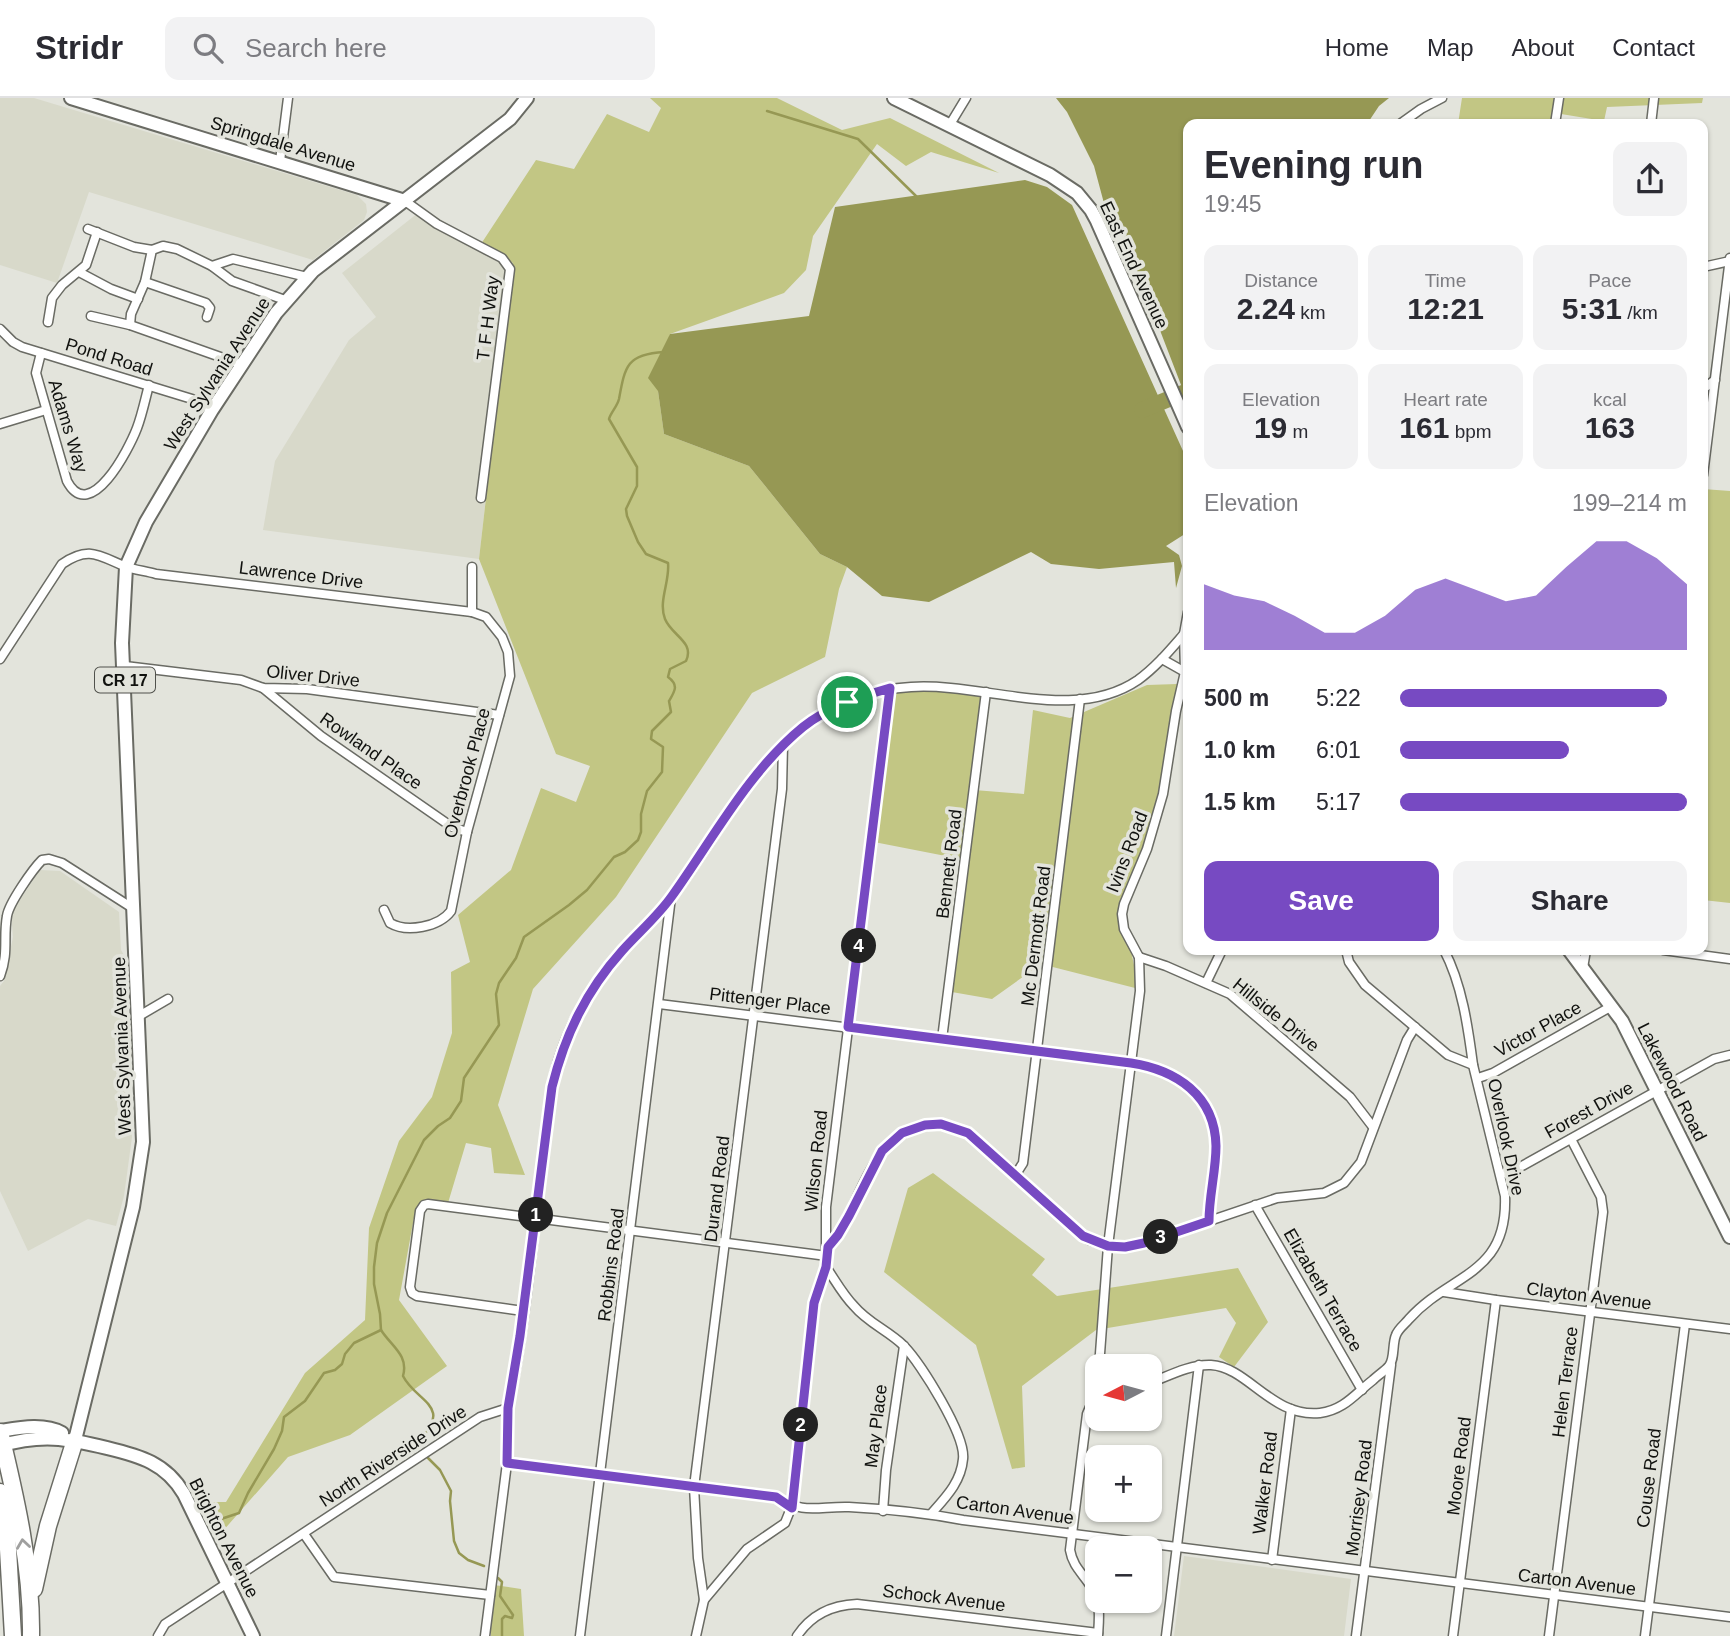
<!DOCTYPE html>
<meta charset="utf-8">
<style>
:root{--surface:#fff;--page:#f2f2f3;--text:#2b2b33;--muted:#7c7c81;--line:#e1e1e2;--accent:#774ac2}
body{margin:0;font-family:Helvetica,sans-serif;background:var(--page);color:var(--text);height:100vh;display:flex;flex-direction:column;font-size:26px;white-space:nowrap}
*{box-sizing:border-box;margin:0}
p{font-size:23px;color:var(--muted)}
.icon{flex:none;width:38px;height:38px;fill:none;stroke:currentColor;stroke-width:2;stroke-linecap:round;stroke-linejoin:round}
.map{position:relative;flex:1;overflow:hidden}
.side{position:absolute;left:1183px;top:21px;width:525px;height:836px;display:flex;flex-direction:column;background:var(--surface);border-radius:14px;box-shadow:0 2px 5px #0004}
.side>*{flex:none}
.needle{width:46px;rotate:264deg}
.fabs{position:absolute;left:1085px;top:1256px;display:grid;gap:14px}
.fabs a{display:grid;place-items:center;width:77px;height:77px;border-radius:14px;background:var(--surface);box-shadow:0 2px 5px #0004;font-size:35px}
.pin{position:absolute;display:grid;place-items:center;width:60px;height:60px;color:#fff;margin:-30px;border:4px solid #fff;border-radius:50%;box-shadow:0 2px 7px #0007}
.km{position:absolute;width:35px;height:35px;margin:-18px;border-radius:50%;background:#222;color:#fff;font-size:19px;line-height:35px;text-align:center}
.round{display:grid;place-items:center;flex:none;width:74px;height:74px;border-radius:14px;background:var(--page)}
.summary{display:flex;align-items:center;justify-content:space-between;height:119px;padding:0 21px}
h1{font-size:38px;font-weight:700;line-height:52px}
.stats{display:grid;grid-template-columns:repeat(3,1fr);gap:10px;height:119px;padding:7px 21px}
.stats div{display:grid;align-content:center;border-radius:14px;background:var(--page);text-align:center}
.stats b{font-size:30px;font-weight:700}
.stats small{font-size:19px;font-weight:400}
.stats p{font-size:19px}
.chart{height:196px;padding:14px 21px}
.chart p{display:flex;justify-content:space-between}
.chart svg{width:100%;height:126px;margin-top:7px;fill:var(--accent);opacity:.7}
.action{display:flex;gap:14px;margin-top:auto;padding:14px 21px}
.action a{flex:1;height:80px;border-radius:14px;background:var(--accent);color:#fff;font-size:28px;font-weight:700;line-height:80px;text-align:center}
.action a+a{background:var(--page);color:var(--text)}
ul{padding:0 21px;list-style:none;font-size:23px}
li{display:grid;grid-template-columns:112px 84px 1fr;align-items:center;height:52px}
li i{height:18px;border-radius:9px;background:var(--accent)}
header{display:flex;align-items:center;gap:42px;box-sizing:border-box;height:98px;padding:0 35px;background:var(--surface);border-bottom:2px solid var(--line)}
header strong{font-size:33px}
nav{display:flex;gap:38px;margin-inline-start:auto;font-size:24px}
.search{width:490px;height:63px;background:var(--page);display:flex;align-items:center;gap:18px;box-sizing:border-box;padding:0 24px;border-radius:14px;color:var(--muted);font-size:26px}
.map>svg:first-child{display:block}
</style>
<header>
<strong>Stridr</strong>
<div class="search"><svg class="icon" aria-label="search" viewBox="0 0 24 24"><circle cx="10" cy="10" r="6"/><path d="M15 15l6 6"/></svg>Search here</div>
<nav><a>Home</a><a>Map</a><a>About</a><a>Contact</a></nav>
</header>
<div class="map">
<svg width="1730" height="1538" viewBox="0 0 1730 1538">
<rect width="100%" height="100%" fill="#e3e4dc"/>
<!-- built -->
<g fill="#d8d9ca">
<path d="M0 0H34L357 97 366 106 367 114 364 122 313 162 89 94 57 185 0 167Z"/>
<path d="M423 111 513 165 479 461 263 432 275 363 349 242 376 219 342 175Z"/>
<path d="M40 772 60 773 119 814 121 852 125 859 132 1039 124 1098 116 1128 88 1121 28 1153 0 1093V888L4 883 13 839 11 815Z"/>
<path d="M1184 1458 1351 1481 1344 1538H1174Z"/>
</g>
<!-- green -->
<g fill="#c2c684">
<path d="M650 0H777L842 32 890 20 999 75 931 54 906 68 877 46 813 138 806 172 784 195 670 236 658 293 664 336 749 368 820 456 847 469 839 491 825 559 752 595 616 799 533 891 498 1007 525 1077 494 1075 491 1050 466 1045 448 1105 415 1114 399 1202 447 1268 350 1337 288 1359 222 1434 199 1404H226L305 1275 365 1222 369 1130 399 1043 432 999 452 935 451 874 470 864 458 817 511 772 541 690 576 704 590 668 556 656 479 461 513 165 481 146 536 62 574 71 607 16 649 34 661 10Z"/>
<path d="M1462 0H1703L1702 5 1607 9 1604 23 1561 16 1559 26H1458Z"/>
<path d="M1703 391 1730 393V805L1703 802Z"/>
<path d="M1177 586 1160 712 1121 805 1139 891 1041 866 992 901 946 893 961 761 874 744 892 589 985 593 974 692 1024 696 1033 612 1070 620 1147 587Z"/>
<path d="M933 1075 1045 1161 1032 1177 1057 1198 1238 1170 1268 1224 1234 1269 1219 1259 1236 1225 1226 1210 1096 1232 1022 1288 1025 1369 1012 1371 976 1247 884 1174 908 1090Z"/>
<path d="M494 1487 521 1491 524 1538H491V1501Z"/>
</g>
<!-- water -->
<g fill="#969854">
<path d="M1056 0H1389L1379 8 1367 26H1188V305L1119 126 1105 109 1094 68 1067 14Z"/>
<path d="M1025 82 1047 89 1072 107 1188 364V434L1166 448 1179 457 1182 468 1176 490 1174 464 1099 471 1051 466 1031 454 929 504 882 498 847 469 820 456 749 368 664 336 658 293 648 280 670 236 809 218 835 109Z"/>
</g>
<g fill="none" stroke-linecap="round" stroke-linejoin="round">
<!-- stream -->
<g stroke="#969854" stroke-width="2.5">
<path d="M767 13 858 41 918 100"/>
<path d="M421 1347 420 1342C453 1307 416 1304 403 1278 409 1257 391 1248 381 1232L380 1216 374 1186V1169L377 1145 387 1115 424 1042 438 1028 450 1020 461 1003 464 980 499 927 496 896 499 885 516 860 524 839 569 807 587 792 614 759 625 754 638 742 641 734V716L647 693 662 674 663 649 651 641 652 633 671 614 669 603C675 593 679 587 668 579L670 571 686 563C695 544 672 538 665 521 658 503 670 484 668 465L646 456 638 444 627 418 626 411 637 388V369L609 321C611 314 617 309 619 301 625 268 627 256 664 254"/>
<path d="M428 1360 440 1372 451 1393 450 1403 454 1443 459 1455 468 1462 484 1468"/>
<path d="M215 1423 239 1415 248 1395 274 1351 282 1333 284 1319 305 1303 324 1275 335 1272 342 1266 345 1256 354 1245 381 1232"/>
<path d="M498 1480 502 1484 500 1498 513 1517 512 1520 505 1518 502 1521V1538"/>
</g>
<!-- river -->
<path stroke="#969854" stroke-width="16" d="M1142 312 1188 293"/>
<!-- street casing -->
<g stroke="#6a6b64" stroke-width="11">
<g id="street">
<path d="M1400 26 1421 11 1442 0"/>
<path d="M1555 26 1559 0"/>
<path d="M1651 26 1654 0"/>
<path d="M949 28 966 0"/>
<path d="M280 63 288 0"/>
<path d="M405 103 437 126 502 160 510 171 481 400"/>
<path d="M88 131 134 149 152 152"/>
<path d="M212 168 233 161 307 179"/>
<path d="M1703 169 1730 163"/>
<path d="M79 174 111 191 138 201"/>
<path d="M145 184 206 205 210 210 207 219"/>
<path d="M91 218 130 227 243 267"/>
<path d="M48 224 52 200 62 187 86 167 97 134"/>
<path d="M130 227 131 216 145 184 152 152 163 148 177 151 212 168 232 183 285 202"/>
<path d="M0 231 13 244 22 249 192 301 212 312"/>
<path d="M41 255 36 275 67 383C90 427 129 351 137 330 142 317 145 302 149 287"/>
<path d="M1703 291 1715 282"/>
<path d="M0 326 46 312"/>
<path d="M1703 377 1730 160"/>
<path d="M472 469V514"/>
<path d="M0 561 62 466C88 448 98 457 124 468 134 472 146 473 156 476L472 514 486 519 502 539 508 554 510 578 467 734 451 813C439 829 407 835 390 825L384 812"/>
<path d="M1162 561 1185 574 1187 577"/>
<path d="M125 568 241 582 263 590 307 591 499 617"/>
<path d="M263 590 321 638 452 729 467 734"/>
<path d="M1444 852C1462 886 1468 929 1473 967"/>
<path d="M1663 852 1730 861"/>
<path d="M1139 859 1166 868 1230 896 1350 999 1373 1029"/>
<path d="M1583 870 1586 852"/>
<path d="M0 878C9 854 3 840 7 818 9 805 33 771 42 762L49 761 62 765 134 811"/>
<path d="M1206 885 1222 852"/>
<path d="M659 906 1131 965C1175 972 1216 997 1216 1048 1216 1073 1209 1098 1209 1123"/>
<path d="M139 918 168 901"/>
<path d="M942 941 986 594"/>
<path d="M1478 980 1493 975 1612 908"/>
<path d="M1016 1076 1023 1065 1080 601"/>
<path d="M1501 1076 1513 1073 1714 961 1730 957"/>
<path d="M1255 1107 1362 1292"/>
<path d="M828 1149C862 1111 865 1042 921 1029 938 1024 952 1028 968 1035L1016 1076 1063 1121 1089 1142 1108 1148 1125 1149 1144 1145 1277 1100 1324 1095 1344 1085 1361 1064 1407 942 1415 929"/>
<path d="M826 1169C835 1182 843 1197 854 1208 868 1225 889 1233 904 1248 921 1266 966 1337 963 1361 961 1384 946 1399 931 1416"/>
<path d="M1444 1194 1496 1202 1730 1231"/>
<path d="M523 1213 417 1198 412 1195 410 1189 420 1113 424 1107 428 1106 827 1158"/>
<path d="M1099 1269 1108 1148 1140 893 1139 859 1124 831 1122 816 1124 806 1147 751 1163 696 1176 613 1185 574 1184 536 1188 514"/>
<path d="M1150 1285C1168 1278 1191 1266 1211 1267 1248 1269 1272 1320 1320 1315 1344 1312 1355 1296 1373 1282 1378 1277 1385 1273 1389 1268 1395 1261 1392 1246 1396 1237 1398 1231 1405 1226 1409 1221 1450 1175 1508 1178 1505 1098L1473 967 1448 957 1365 887 1349 864 1346 852"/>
<path d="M1096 1304 1097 1290"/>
<path d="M1097 1304 1090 1309 1087 1316 1070 1452C1073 1470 1085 1477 1093 1492 1101 1506 1099 1522 1098 1538"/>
<path d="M507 1365 776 1399C803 1417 819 1408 849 1409 887 1411 926 1415 963 1422L1730 1519"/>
<path d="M883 1413 886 1372 904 1248"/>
<path d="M304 1436 334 1479 490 1497"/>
<path d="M1272 1462 1291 1311"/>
<path d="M704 1502 747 1451 785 1425 791 1410 814 1205 826 1169V1109L890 590"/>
<path d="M158 1538 165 1526 480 1319 508 1310C525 1231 532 1149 542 1069 546 1034 548 997 558 963 571 921 594 884 624 851 639 834 657 817 672 799 713 745 752 667 807 626 837 604 874 591 911 589 983 584 1074 626 1138 582 1156 569 1170 552 1184 536"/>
<path d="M485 1538 507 1365 508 1310"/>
<path d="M580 1538 671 799"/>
<path d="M696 1538 704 1502 698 1460 694 1389 782 691 783 647"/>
<path d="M797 1538C811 1517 832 1507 857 1506L1098 1535"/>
<path d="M1166 1538 1199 1267"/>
<path d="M1356 1538 1391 1267"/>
<path d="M1453 1538 1496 1202"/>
<path d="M1549 1538 1603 1114 1601 1099 1571 1041"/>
<path d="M1645 1538 1685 1226"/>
</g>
</g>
<!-- secondary casing -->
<g stroke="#6a6b64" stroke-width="16">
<g id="secondary">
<path d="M71 0 405 103"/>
<path d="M894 0 1050 77 1077 95 1091 112 1097 123 1188 329"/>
<path d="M1569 852 1622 923 1730 1139"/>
<path d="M0 1333C19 1330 44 1325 62 1335"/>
<path d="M0 1348C40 1336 67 1340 107 1350 140 1358 166 1365 184 1396L253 1538"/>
</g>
</g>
<!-- primary casing -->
<g stroke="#6a6b64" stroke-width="16">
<path id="primary" d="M75 1342 133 1109 143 1044 122 545 126 469 146 424 212 312 276 215 313 173 510 21 527 0"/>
</g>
<!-- highway casing -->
<g stroke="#6a6b64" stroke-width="19">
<g id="highway">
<path d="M0 1334C16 1400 32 1470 31 1538"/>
<path d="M0 1394 7 1434 13 1538"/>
<path d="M34 1491 48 1428 75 1342"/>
</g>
</g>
<!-- street -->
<use href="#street" stroke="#fff" stroke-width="8"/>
<!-- secondary -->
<use href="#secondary" stroke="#fff" stroke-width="12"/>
<!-- primary -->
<use href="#primary" stroke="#fff" stroke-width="12"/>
<!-- highway -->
<use href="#highway" stroke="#fff" stroke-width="16"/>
</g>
<!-- one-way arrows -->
<defs><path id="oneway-chevron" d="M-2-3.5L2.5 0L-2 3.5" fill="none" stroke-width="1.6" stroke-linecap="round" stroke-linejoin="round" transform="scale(1.75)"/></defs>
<use stroke="#a0a09f" href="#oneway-chevron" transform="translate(23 1446) rotate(-98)"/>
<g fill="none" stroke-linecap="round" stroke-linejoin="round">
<!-- route casing -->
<g stroke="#fff" stroke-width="14">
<path id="route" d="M890 590 848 929 1131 965C1176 972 1215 997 1216 1048 1216 1073 1209 1098 1209 1123L1144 1145 1125 1149 1108 1148 1083 1138 968 1035 941 1026 925 1027 902 1035 882 1053 849 1118 838 1137 828 1149 826 1169 814 1205 792 1410 776 1399 507 1365 508 1310 520 1238 552 989C565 937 586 893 622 853 638 835 658 818 672 798 713 741 748 674 803 629 828 609 859 599 890 590Z"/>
</g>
<!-- route -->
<use href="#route" stroke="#774ac2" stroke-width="9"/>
</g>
<g text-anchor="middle" stroke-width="7" stroke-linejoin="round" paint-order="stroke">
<!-- shield labels -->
<rect fill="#e3e4dc" stroke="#50514c" stroke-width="2" x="95" y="569.5" width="60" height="25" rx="5"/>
<g font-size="16" font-weight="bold" fill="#11120f">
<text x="125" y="588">CR 17</text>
</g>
<!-- street labels -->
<g font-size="18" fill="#11120f" stroke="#e3e4dc">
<text transform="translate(283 46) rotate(17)" y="6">Springdale Avenue</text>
<text transform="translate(1134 167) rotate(65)" y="6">East End Avenue</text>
<text transform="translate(488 220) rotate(-83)" y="6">T F H Way</text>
<text transform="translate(109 259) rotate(17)" y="6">Pond Road</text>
<text transform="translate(217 276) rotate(-57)" y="6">West Sylvania Avenue</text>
<text transform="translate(68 328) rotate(73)" y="6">Adams Way</text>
<text transform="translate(301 477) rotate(7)" y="6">Lawrence Drive</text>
<text transform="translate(313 578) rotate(6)" y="6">Oliver Drive</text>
<text transform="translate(371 653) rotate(35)" y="6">Rowland Place</text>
<text transform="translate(467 675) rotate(-75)" y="6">Overbrook Place</text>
<text transform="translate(1127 754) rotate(-69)" y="6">Ivins Road</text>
<text transform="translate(949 766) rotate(-83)" y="6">Bennett Road</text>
<text transform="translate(1036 838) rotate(-83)" y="6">Mc Dermott Road</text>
<text transform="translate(770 903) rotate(7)" y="6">Pittenger Place</text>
<text transform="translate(1276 917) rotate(39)" y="6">Hillside Drive</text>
<text transform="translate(1538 931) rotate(-29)" y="6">Victor Place</text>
<text transform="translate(122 948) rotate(-92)" y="6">West Sylvania Avenue</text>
<text transform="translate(1672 984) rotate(63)" y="6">Lakewood Road</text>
<text transform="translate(1589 1012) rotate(-29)" y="6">Forest Drive</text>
<text transform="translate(1506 1039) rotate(78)" y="6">Overlook Drive</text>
<text transform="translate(816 1063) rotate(-84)" y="6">Wilson Road</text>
<text transform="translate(717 1091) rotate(-83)" y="6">Durand Road</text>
<text transform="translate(611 1167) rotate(-83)" y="6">Robbins Road</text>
<text transform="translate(1323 1192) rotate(60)" y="6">Elizabeth Terrace</text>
<text transform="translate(1589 1198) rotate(7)" y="6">Clayton Avenue</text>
<text transform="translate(1565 1284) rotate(-83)" y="6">Helen Terrace</text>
<text transform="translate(876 1328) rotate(-83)" y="6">May Place</text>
<text transform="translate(393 1358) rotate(-33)" y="6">North Riverside Drive</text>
<text transform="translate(1459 1368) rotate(-83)" y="6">Moore Road</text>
<text transform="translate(1649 1380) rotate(-83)" y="6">Couse Road</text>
<text transform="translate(1265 1385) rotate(-83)" y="6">Walker Road</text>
<text transform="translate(1359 1400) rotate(-83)" y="6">Morrisey Road</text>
<text transform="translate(1015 1412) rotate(8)" y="6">Carton Avenue</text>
<text transform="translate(224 1440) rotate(63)" y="6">Brighton Avenue</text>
<text transform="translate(1577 1484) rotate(7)" y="6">Carton Avenue</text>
<text transform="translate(944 1500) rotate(7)" y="6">Schock Avenue</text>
</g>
</g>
</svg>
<div class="fabs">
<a><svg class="needle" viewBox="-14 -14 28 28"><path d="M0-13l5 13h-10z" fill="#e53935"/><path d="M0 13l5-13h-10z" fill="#7c7c81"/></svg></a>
<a>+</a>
<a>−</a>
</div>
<div class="pin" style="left:847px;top:604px;background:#1e9e55"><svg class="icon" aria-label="arrive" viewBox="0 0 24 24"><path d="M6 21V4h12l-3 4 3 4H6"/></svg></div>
<b class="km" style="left:536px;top:1117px">1</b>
<b class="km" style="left:801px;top:1327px">2</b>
<b class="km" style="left:1161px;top:1139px">3</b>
<b class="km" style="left:859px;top:848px">4</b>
<section class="side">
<div class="summary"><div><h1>Evening run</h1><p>19:45</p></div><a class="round"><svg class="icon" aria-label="share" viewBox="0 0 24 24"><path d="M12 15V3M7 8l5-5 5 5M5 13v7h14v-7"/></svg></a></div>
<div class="stats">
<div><p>Distance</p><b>2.24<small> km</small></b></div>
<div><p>Time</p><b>12:21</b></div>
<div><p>Pace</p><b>5:31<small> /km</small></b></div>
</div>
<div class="stats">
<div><p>Elevation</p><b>19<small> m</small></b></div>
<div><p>Heart rate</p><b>161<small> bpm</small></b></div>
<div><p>kcal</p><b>163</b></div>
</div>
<div class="chart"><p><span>Elevation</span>199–214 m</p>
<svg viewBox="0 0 160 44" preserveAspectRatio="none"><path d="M0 44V21L10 25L20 27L30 32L40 38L50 38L60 32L70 23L80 19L90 23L100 27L110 25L120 15L130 6L140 6L150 12L160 21V44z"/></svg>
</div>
<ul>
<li><b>500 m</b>5:22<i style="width:93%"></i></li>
<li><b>1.0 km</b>6:01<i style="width:59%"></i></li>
<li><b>1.5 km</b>5:17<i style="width:100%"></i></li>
</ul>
<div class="action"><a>Save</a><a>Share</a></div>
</section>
</div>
